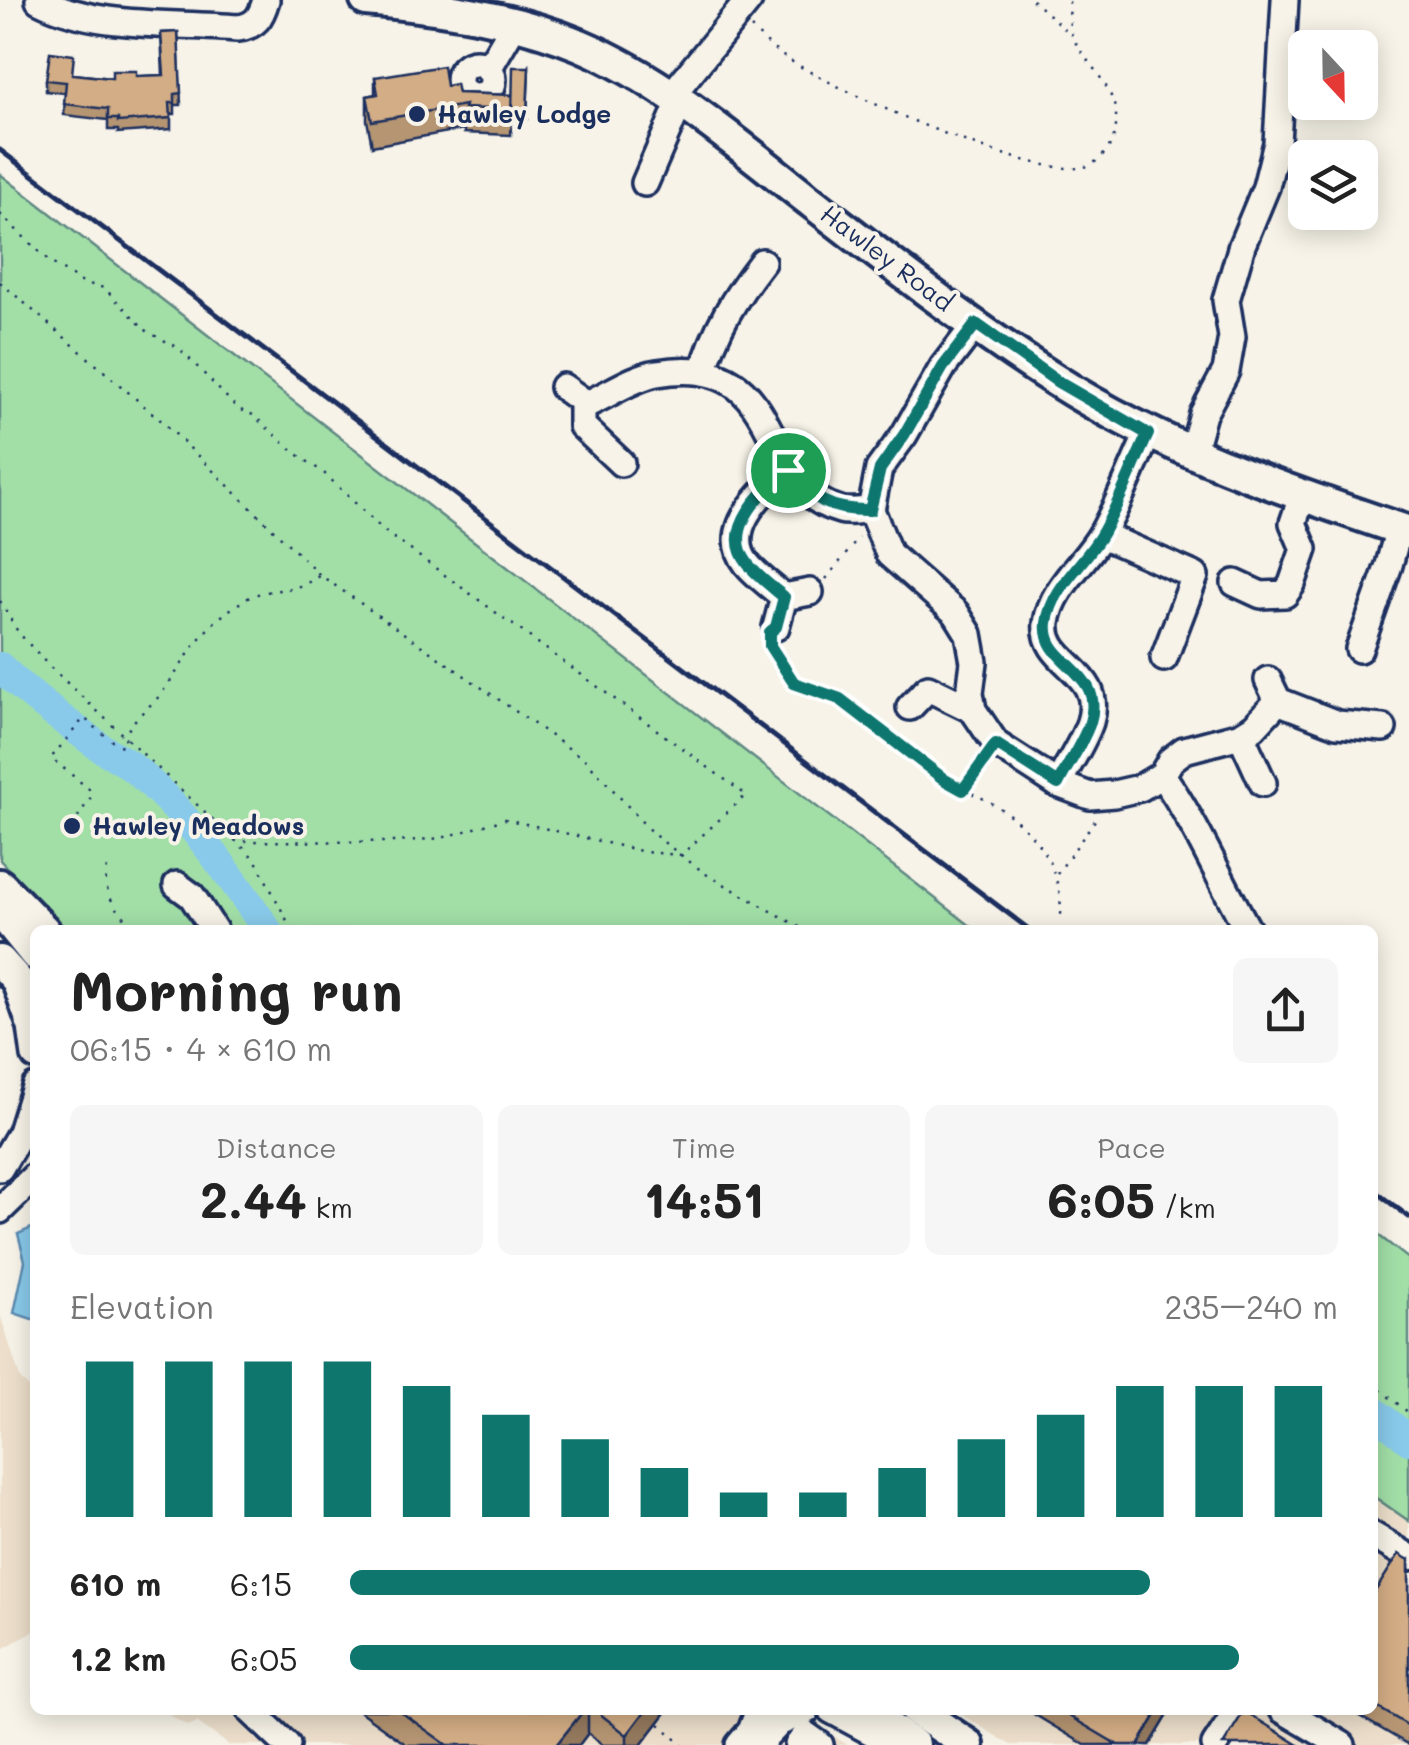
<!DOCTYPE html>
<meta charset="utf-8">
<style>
:root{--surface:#fff;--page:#f6f6f6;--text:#222;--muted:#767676;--accent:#0f766e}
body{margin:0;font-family:Mali,sans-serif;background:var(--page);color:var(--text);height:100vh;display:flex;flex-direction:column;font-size:38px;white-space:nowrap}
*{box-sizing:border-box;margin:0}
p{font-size:32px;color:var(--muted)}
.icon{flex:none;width:55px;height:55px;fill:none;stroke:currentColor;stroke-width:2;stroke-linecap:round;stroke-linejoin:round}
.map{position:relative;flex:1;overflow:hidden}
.drawer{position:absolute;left:30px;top:925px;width:1348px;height:790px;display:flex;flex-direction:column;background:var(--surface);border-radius:15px;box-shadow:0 5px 25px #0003}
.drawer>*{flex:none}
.needle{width:65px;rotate:158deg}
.fabs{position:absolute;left:1288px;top:30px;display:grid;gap:20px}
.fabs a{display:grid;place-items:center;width:90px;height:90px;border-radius:15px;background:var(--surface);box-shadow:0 5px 25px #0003;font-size:50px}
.pin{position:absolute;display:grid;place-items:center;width:85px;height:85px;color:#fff;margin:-42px;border:5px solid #fff;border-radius:50%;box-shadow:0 2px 10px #0007}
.round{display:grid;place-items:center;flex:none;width:105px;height:105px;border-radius:15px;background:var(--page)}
.summary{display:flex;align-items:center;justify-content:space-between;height:170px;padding:0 40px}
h1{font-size:55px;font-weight:800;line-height:75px}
.figures{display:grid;grid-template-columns:repeat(3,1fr);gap:15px;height:170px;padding:10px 40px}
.figures div{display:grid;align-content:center;border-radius:15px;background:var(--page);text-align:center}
.figures b{font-size:50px;font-weight:800}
.figures small{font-size:28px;font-weight:400}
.figures p{font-size:28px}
.chart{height:280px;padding:20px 40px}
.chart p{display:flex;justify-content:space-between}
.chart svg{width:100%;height:180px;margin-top:10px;stroke:var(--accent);stroke-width:6}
ul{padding:0 40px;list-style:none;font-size:32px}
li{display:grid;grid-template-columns:160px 120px 1fr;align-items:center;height:75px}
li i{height:25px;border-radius:12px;background:var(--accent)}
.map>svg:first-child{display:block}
</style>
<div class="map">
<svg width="1409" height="1745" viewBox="0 0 1409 1745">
<rect width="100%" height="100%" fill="#f7f3e8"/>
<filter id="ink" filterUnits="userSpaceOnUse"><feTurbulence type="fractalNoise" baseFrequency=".01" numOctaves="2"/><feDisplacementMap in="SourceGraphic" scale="20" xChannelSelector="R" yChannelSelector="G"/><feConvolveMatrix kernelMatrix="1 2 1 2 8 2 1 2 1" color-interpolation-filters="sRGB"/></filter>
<g filter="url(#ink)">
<!-- built -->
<g fill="#ecdeca">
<path d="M0 1314 20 1378 35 1395V1631L0 1650Z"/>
<path d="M1373 1496 1409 1521V1745H1011L954 1710H1372Z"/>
<path d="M174 1710H760L794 1736 806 1727 822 1728 847 1745H229L197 1722 188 1726 169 1715Z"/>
</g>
<!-- green -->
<g fill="#a2dfa7" stroke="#5e8782" stroke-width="2.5">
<path d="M0 174 976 930H63L0 860Z"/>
<path d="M1373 1231 1409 1259V1521L1373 1496Z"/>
</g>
<!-- water -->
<path fill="#89caea" stroke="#5d8cb2" stroke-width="2.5" d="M34 1227 35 1228V1320L14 1313 25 1261 18 1234Z"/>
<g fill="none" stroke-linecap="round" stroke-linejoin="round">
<!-- river -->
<g stroke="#89caea" stroke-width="30">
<path d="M0 667C30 696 63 720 96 744 106 752 119 757 129 765 183 807 229 873 267 930"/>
<path d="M1372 1410 1409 1440"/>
</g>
<!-- minor casing -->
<g stroke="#1b2f5e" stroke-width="32">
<g id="minor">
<path d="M39 0C99 30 173 22 238 28 256 26 261 17 266 0"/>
<circle cx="476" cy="80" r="17"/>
<path d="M488 69 515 23"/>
<path d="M671 96 749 0"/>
<path d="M645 183 680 102"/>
<path d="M976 324 943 367 904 435 879 469 871 510 889 554 956 613 969 634 974 662 970 693 973 710 996 744 1058 784 1090 796 1114 794 1140 788 1162 775 1171 760 1184 750 1241 735 1254 727 1278 701"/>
<path d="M703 372C715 329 735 297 762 262"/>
<path d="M563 387 587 404C608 395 634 377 657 373 790 350 754 487 840 510 848 513 861 510 871 510"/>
<path d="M587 404 582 408V426L621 463"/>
<path d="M1192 453 1203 414 1226 371 1232 337 1226 300 1242 245 1266 187 1277 143 1285 0"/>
<path d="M1102 535 1195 576 1164 658"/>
<path d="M1235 583 1261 595 1285 594 1292 584 1304 549 1293 523 1303 494"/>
<path d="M784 597C772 587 757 576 747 564 720 529 763 490 788 470"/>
<path d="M776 627 784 597 810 592"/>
<path d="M1359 649 1389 565 1399 528"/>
<path d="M1268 680 1278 701 1337 724 1383 728"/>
<path d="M910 707 928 688 973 710"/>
<path d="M1241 735 1263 783"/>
<path d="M1162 775C1196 823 1219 879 1248 930"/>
<path d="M1058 784C1068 764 1083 743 1090 722 1106 670 1042 665 1047 623 1052 586 1086 563 1103 532 1120 501 1133 466 1148 434"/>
<path d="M177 885 192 896 214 930"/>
<path d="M14 979 31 1027 35 1056"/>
<path d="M0 1168 21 1132 35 1087"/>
<path d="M0 1210 35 1176"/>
<path d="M1372 1535 1409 1557"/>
<path d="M250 1710 287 1745"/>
<path d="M831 1710 892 1743"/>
<path d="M1283 1710 1342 1745"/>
<path d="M739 1745 751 1731 759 1710"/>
<path d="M758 1745 779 1723 807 1710"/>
<path d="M798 1745 806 1735 820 1745"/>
<path d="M1215 1745 1238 1710"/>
</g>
</g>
<!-- major casing -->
<g stroke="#1b2f5e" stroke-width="38">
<g id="major">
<path d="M366 0C439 7 511 17 580 45 663 80 735 142 805 197 886 260 969 325 1055 380 1164 450 1287 491 1409 532"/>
<path d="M0 885 44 930"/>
<path d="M0 911 35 954"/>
<path d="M0 961 35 1000"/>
<path d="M864 1710 914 1745"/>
<path d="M916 1710 968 1745"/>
</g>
</g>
<!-- path -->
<g stroke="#1b2f5e" stroke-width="2.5" stroke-dasharray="2.5 8" stroke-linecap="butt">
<path d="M1032 0 1068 32"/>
<path d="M751 28C762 38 773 50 786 58 840 92 1018 173 1079 168 1099 166 1115 145 1116 125 1119 89 1088 67 1073 38 1068 28 1070 11 1069 0"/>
<path d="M0 214 50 262 81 282 104 288 148 332 179 348 238 409 253 415 293 451 325 474 383 530 746 795 681 855 645 852 505 819 442 838 395 842 236 841"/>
<path d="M0 282 164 423 320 575 587 761 653 834 706 874 805 930"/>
<path d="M826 579 859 538"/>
<path d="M0 601 18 632 47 664 255 859 292 930"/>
<path d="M771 648C795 694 803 679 841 700 879 722 909 756 945 780 958 788 973 793 986 800 1031 824 1062 864 1061 916"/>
<path d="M964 788 982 762"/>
<path d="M72 826 91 797 89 789 51 758 84 718 118 746 125 744C124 723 148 710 160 695 179 672 193 641 216 621 225 613 237 604 248 598 271 586 294 595 320 575"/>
<path d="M107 868C101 896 119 911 137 930"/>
<path d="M1057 874 1098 816"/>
<path d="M1372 1383 1409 1413"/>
<path d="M659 1724 683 1745"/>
</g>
<!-- minor -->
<use href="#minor" stroke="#f7f3e8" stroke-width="25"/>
<!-- major -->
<use href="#major" stroke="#f7f3e8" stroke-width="30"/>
<!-- rail -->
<g stroke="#1b2f5e" stroke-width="5">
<path d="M0 150 1030 930"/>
<path d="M1372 1189 1409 1217"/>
</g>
</g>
<!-- wall -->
<g fill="#b59572" stroke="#1b2f5e" stroke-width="2.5">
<path d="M178 32 181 105H175V114H171V129L118 133V130H108V120L64 115 65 93 46 91V80L73 74 112 78 163 75 161 33Z"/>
<path d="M529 67 527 119 512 118 511 135 464 133V129L372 146 367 120V96L375 94V77L446 86 458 93 512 95Z"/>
<path d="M1409 1560V1745L1349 1710H1372V1596Z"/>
<path d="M358 1710H668L641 1745H603L588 1733 579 1745H407Z"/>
<path d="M1027 1710H1171L1150 1745H1085Z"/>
</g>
<!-- shaded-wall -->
<g fill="#94795d" stroke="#1b2f5e" stroke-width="2.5">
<path d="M584 1710H588V1733L579 1745H556Z"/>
<path d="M646 1710H668L641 1745H627V1735Z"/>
<path d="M1159 1710H1171L1150 1745H1138Z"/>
</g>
<!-- building -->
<g fill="#d3ad85" stroke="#1b2f5e" stroke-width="2.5">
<path d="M178 32 181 93 175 94V103H170L171 118 118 122V119H108V109L64 104 66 82 46 80 50 52 74 55 72 74 112 78V71H136V76L164 75 161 33Z"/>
<path d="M443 66 446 86 456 84 458 93 512 95 511 110 464 108 465 105 372 121 367 96 378 94 375 77Z"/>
<path d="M513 67H529L527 114 512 113Z"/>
<path d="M1399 1554 1409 1560V1726L1372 1704V1596Z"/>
<path d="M398 1710H584L556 1745H447Z"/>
<path d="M595 1710H646L627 1735Z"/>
<path d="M1059 1710H1159L1138 1745H1118Z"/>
<path d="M1244 1711 1299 1745H1223Z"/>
</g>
</g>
<g fill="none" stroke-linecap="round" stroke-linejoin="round" filter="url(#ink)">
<!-- route casing -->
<g stroke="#fff" stroke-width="20">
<path id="route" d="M976 324 1058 382 1148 434C1133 466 1120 501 1103 532 1086 563 1052 586 1047 623 1042 665 1106 669 1090 722 1083 743 1068 764 1058 784L996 744 963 790 945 780 840 699 794 683 770 646V632L776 627 784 597C772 587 757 576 748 564 720 529 763 490 788 470 815 500 829 511 870 510L880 469 904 435 943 367Z"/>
</g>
<!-- route -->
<use href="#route" stroke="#0f766e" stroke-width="12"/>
</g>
<!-- markers -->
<g fill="#1b2f5e" stroke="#f7f3e8" stroke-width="4">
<circle cx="417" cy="114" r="10"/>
<circle cx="72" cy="826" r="10"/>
</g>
<g text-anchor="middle" stroke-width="8" stroke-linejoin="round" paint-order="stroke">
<!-- poi labels -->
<g font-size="25" font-weight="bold" fill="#1b2f5e" stroke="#f7f3e8" text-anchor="start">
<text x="437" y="123">Hawley Lodge</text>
<text x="92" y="835">Hawley Meadows</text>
</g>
<!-- street labels -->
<g font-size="25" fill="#1b2f5e" stroke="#f7f3e8">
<text transform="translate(887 258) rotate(37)" y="9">Hawley Road</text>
</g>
</g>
</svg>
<div class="fabs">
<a><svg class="needle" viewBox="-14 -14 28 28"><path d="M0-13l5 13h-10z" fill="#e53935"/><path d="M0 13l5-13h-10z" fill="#767676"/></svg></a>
<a><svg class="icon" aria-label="layers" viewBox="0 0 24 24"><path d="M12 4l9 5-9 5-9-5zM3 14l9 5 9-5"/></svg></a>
</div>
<div class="pin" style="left:788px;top:470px;background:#1e9e55"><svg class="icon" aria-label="arrive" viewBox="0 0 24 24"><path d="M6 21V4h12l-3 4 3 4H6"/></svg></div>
<section class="drawer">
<div class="summary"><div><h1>Morning run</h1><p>06:15 · 4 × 610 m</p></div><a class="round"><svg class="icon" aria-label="share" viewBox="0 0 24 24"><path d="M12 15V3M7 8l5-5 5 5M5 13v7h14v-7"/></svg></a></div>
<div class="figures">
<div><p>Distance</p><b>2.44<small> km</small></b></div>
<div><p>Time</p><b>14:51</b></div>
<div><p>Pace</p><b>6:05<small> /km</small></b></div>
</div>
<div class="chart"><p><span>Elevation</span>235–240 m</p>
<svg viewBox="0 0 160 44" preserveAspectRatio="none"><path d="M5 44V6M15 44V6M25 44V6M35 44V6M45 44V12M55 44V19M65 44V25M75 44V32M85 44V38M95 44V38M105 44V32M115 44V25M125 44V19M135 44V12M145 44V12M155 44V12"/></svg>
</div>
<ul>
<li><b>610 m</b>6:15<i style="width:81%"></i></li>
<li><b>1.2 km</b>6:05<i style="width:90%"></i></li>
</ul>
</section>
</div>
